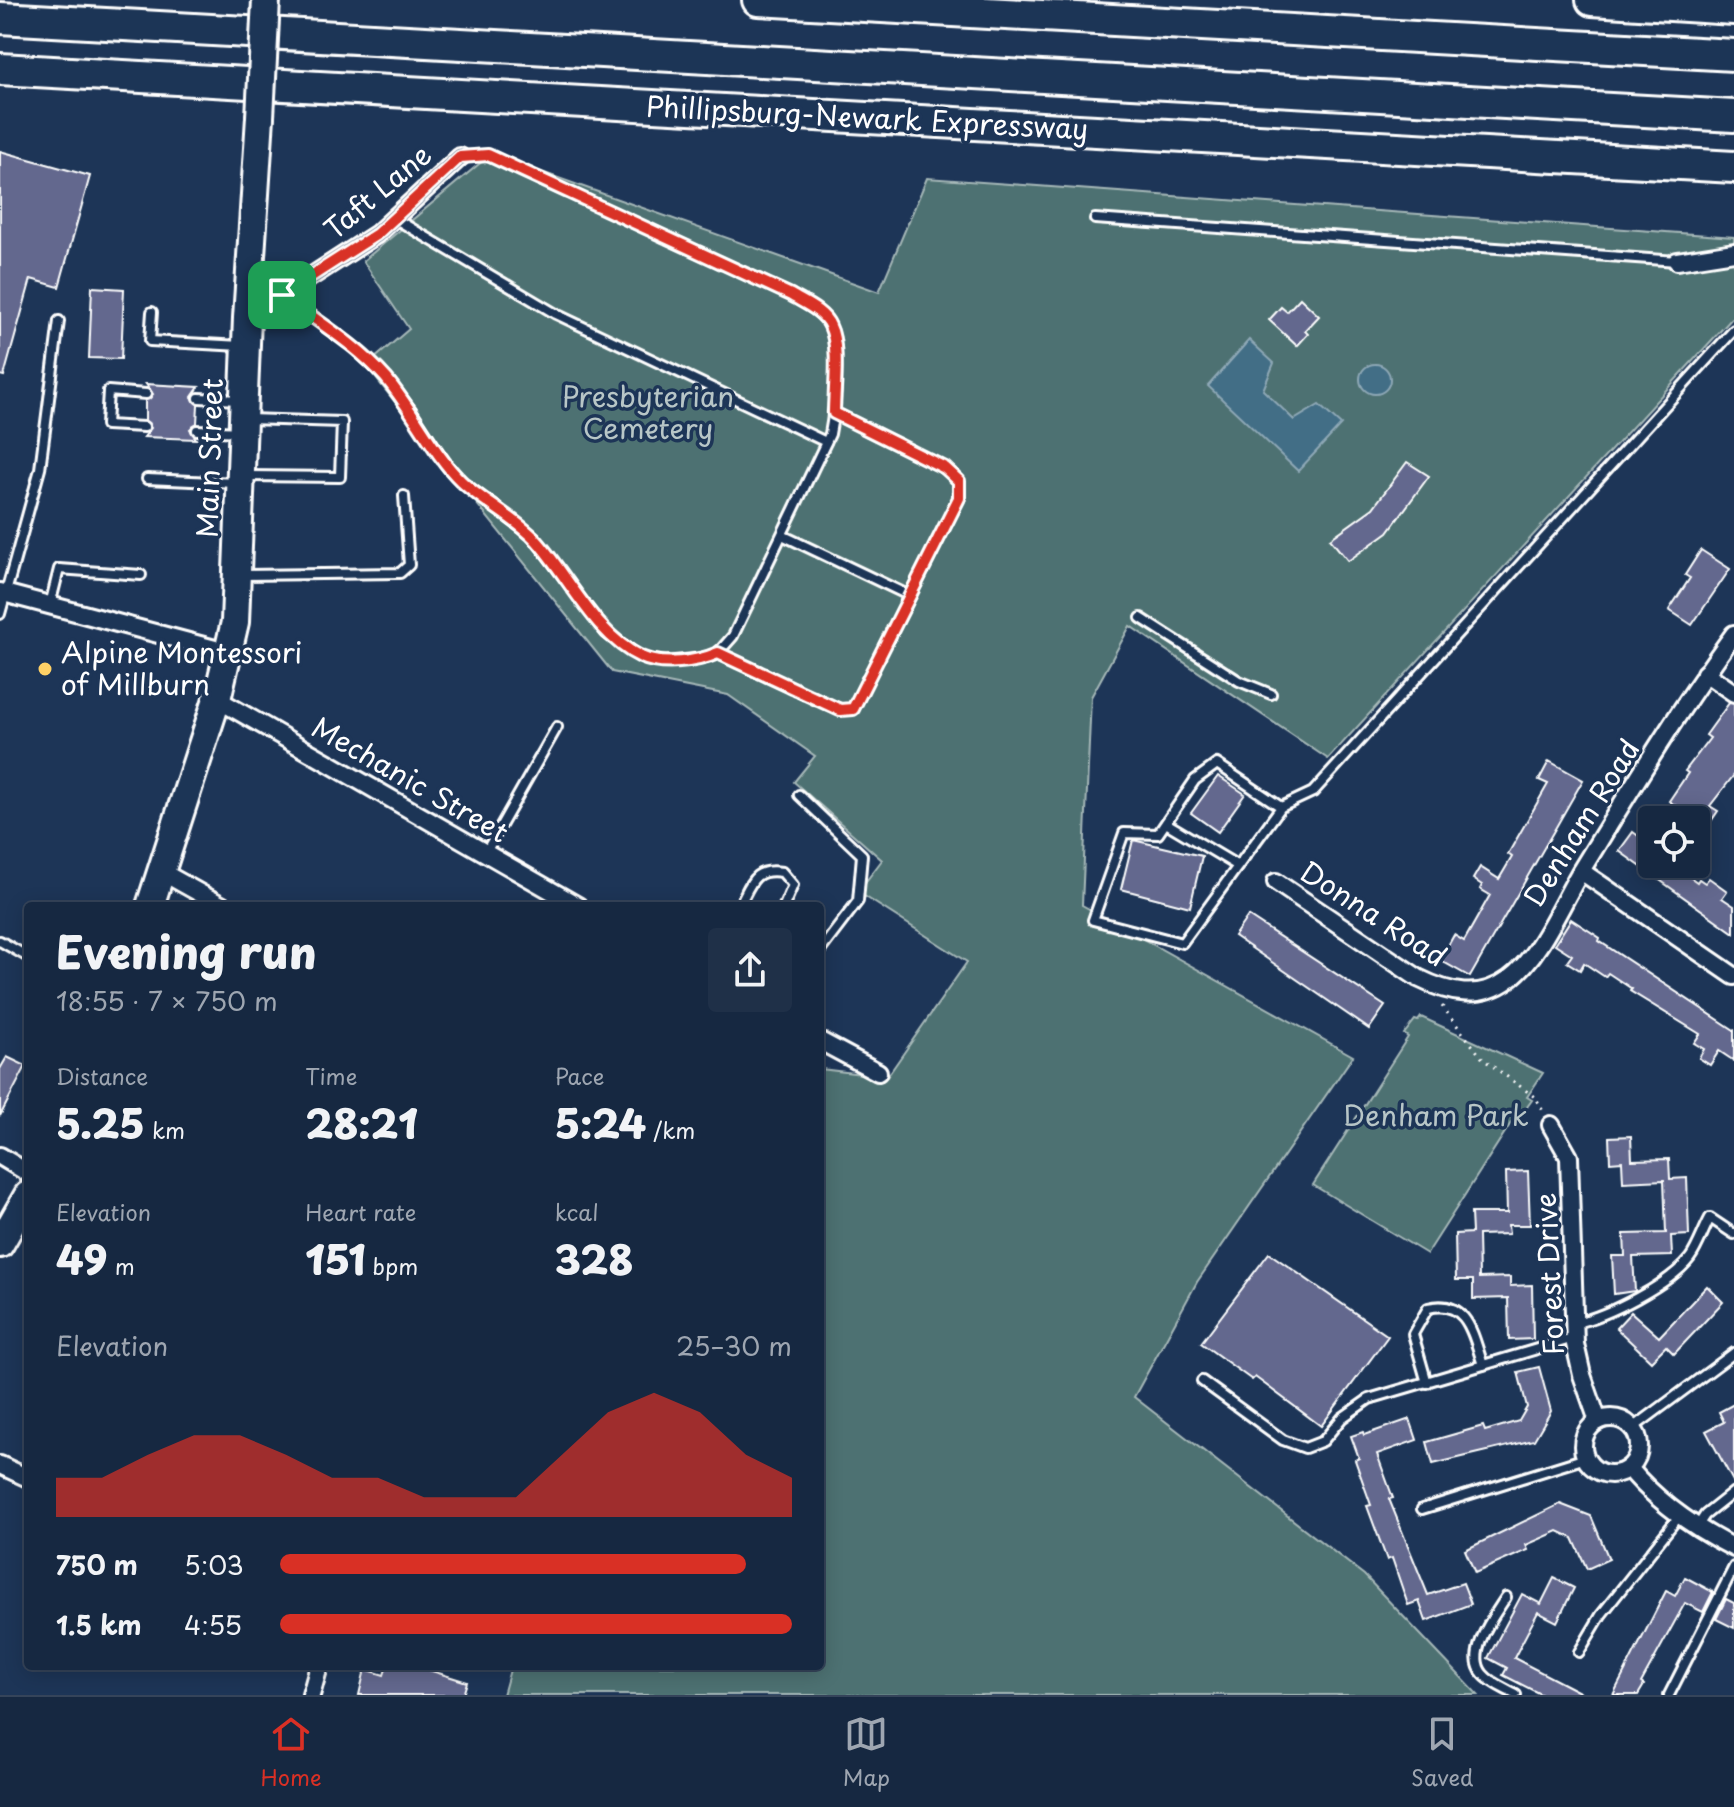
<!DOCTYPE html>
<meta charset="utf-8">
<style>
:root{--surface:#162841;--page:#1f3048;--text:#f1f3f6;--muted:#9ea6b1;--line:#35445a;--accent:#d93025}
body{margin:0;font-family:"Playpen Sans",sans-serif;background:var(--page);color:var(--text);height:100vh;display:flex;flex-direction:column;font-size:30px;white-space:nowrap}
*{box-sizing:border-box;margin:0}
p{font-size:26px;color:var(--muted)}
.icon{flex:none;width:44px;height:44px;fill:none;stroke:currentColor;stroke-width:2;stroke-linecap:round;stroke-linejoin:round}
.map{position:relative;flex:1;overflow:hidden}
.details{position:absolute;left:24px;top:902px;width:800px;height:768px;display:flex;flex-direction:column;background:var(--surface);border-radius:8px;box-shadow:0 4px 20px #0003,0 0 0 2px var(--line)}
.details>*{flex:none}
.buttons{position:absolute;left:1638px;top:806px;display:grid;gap:16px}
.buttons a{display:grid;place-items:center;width:72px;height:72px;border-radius:8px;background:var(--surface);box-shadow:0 4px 20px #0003,0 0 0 2px var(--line);font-size:40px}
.pin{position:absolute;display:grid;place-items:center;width:68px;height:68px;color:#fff;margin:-34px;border-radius:16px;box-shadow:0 4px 12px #0006}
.round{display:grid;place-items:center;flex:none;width:84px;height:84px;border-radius:8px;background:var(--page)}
.summary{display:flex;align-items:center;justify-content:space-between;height:136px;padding:0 32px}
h1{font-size:44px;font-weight:800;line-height:60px}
.stats{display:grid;grid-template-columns:repeat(3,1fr);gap:12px;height:136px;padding:8px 32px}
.stats div{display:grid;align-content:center}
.stats b{font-size:40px;font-weight:800}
.stats small{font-size:22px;font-weight:400}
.stats p{font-size:22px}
.chart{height:224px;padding:16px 32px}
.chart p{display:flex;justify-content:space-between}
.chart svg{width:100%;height:144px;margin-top:8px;fill:var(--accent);opacity:.7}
ul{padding:0 32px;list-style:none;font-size:26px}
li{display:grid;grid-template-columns:128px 96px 1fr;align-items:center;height:60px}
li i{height:20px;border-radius:10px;background:var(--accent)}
.tab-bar{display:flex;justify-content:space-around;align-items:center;height:112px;border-top:2px solid var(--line);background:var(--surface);font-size:22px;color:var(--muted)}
.tab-bar a{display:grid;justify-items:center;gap:4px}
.tab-bar .on{color:var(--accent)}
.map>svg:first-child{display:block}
</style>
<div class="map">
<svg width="1734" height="1695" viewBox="0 0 1734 1695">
<rect width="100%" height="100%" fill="#1d3557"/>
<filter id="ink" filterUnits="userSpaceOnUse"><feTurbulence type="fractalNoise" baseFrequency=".0125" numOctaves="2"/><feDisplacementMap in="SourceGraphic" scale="16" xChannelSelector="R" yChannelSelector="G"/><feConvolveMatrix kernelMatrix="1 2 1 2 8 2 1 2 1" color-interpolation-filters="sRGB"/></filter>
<g filter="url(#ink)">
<!-- green -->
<g fill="#4e7172" stroke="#a6b8b8" stroke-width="2">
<path d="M491 154 879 292 927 178 1734 237V316L1328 759 1130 626 1091 697 1082 905 1353 1056 1197 1282 1134 1397 1364 1575 1478 1695H503L511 1666H820V1069L887 1077 967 962 858 892 882 860 794 782 815 756 728 695 612 672 366 366 409 329 363 261Z"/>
<path d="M1421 1017 1543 1073 1527 1097 1532 1100 1514 1125 1511 1123 1427 1254 1313 1185 1408 1037 1404 1034 1415 1020 1418 1021Z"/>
</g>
<!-- water -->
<g fill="#426e86" stroke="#8ea8b6" stroke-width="2">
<path d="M1249 340 1274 363 1263 390 1294 420 1319 405 1341 425 1298 471 1208 386Z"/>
<circle cx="1375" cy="379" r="15"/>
</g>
<!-- building -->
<g fill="#63688e" stroke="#fff" stroke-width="2">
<path d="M0 151 90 176 59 287 31 279 4 376 0 375Z"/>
<path d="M92 287 124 289 121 359 89 358Z"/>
<path d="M1300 298 1319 316 1305 331 1308 334 1297 346 1269 320 1281 307 1287 312Z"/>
<path d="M146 384 199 387 192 397 198 405 197 423 190 429 196 439 144 437 151 428 145 420V401L153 394Z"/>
<path d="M1407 462 1429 476 1388 532 1348 561 1330 539 1373 508Z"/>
<path d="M1701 550 1730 569 1692 625 1669 610 1690 578 1685 575Z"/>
<path d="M1729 703 1734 704V775L1710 806 1718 811 1707 827 1669 801 1688 773 1685 771 1710 738 1706 735Z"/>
<path d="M1549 761 1583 780 1470 977 1440 960 1454 935 1464 941 1490 895 1480 889 1482 885 1473 879 1480 867 1499 879 1512 857 1508 854 1548 784 1539 780Z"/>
<path d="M1218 776 1245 794 1218 832 1191 813Z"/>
<path d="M1633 832 1652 846V864H1672L1697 882 1699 879 1705 883 1709 878 1727 891 1722 898 1734 906V933L1619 851Z"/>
<path d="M1133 840 1202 856 1190 907 1121 889Z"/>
<path d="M1248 916 1385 1006 1369 1029 1234 936Z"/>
<path d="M1571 919 1600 938 1599 941 1734 1030V1061L1719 1051 1710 1065 1699 1058 1704 1049 1694 1043 1700 1034 1630 991 1632 989 1608 973 1605 977 1584 963 1580 970 1567 962 1572 955 1555 944Z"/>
<path d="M7 1057 26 1066 0 1116V1069Z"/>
<path d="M1631 1136 1632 1160 1669 1159 1670 1179 1687 1178 1689 1235 1671 1236 1672 1256 1633 1257 1635 1291 1614 1294 1612 1256H1625L1624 1234 1666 1233 1664 1180 1623 1182 1622 1161 1610 1162 1609 1137Z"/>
<path d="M1528 1171 1530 1225H1508L1509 1234 1478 1235 1479 1278 1510 1277V1286L1532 1285 1533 1339 1509 1340 1508 1298 1473 1299V1280H1456L1455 1234 1472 1233 1471 1213H1507L1506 1172Z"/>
<path d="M1269 1253 1388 1336 1321 1426 1255 1377 1252 1380 1201 1343Z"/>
<path d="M1707 1286 1723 1302 1674 1354 1666 1346 1651 1361 1616 1328 1631 1312 1659 1337Z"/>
<path d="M1539 1367 1551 1411 1534 1440 1433 1464 1427 1442 1483 1426 1485 1431 1519 1421 1527 1407 1518 1372Z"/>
<path d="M1734 1404V1483L1706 1431 1724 1422 1719 1412Z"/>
<path d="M1410 1419 1417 1440 1377 1454 1393 1498 1389 1499 1428 1595 1463 1583 1471 1604 1426 1621 1419 1601 1408 1605 1392 1558 1387 1560 1367 1506 1371 1505 1355 1460 1359 1458 1351 1436 1363 1432 1364 1435Z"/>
<path d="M1560 1504 1591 1516 1609 1559 1587 1569 1573 1538 1558 1531 1526 1545 1528 1550 1475 1573 1465 1550Z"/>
<path d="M1685 1577 1713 1592 1703 1612 1685 1603 1641 1683 1644 1685 1638 1695H1613L1666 1591 1675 1596Z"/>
<path d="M1554 1578 1574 1588 1557 1622 1538 1612 1514 1658 1585 1695H1542L1503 1675 1507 1668 1488 1658 1522 1594 1541 1604Z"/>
<path d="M1726 1599 1734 1603V1628L1716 1619Z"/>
<path d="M387 1666H416L467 1682 463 1695H359L365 1669 384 1675Z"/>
</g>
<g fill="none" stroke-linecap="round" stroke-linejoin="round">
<!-- service casing -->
<g stroke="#fff" stroke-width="14">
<g id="service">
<path d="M394 218 556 314 826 442"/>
<path d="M1095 219 1677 261"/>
<path d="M283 295 356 349 385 377 411 410 448 467 463 483 534 537 606 633 642 658 665 662 706 658 718 653 733 636 830 434C835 408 841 351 830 326 824 312 804 303 791 295L488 155 460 157"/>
<path d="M152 312 150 341 241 346"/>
<path d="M199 398 239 400"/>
<path d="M144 427 106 425 108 391 146 394"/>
<path d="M197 430 240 432"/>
<path d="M246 476 340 477 342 422 248 419"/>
<path d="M147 479 236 483"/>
<path d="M782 535 910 596"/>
<path d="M239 575 400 573 409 565 404 496"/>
<path d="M50 605 59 569 141 575"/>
<path d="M0 614 40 469 59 321"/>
<path d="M1141 618 1239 681 1271 694"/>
<path d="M718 653 840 710 853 709 959 498V481L945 468 834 413"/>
<path d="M799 795 862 855 858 901 820 951"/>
<path d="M1281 807 1217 764 1195 780 1158 834 1124 833 1093 920 1182 943 1281 807 1313 792 1734 330"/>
<path d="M1166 823 1238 866"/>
<path d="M486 852 557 727"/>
<path d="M739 906C751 884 753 867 782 872L793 885 784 906"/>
<path d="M0 941 28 957"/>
<path d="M1575 1323C1608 1316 1669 1285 1690 1258 1698 1247 1703 1231 1710 1218L1734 1234"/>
<path d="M1202 1381 1283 1440 1305 1448 1323 1441 1342 1418 1369 1399 1574 1338"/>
<path d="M1427 1383 1413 1334 1428 1308C1468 1298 1473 1336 1483 1365"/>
<path d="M1633 1428 1734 1353"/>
<path d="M1422 1509 1586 1458"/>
<path d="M1697 1527 1705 1515 1734 1492"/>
<path d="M1506 1597C1494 1616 1465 1653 1483 1674 1490 1683 1506 1689 1516 1695"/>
<path d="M1579 1652 1601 1615 1680 1515"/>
<path d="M1669 1695 1734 1567"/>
</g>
</g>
<!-- minor casing -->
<g stroke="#fff" stroke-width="22">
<g id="minor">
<path d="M1677 261 1734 252"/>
<path d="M247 318 377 234 460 157"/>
<path d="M0 592 230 653"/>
<path d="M1705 673 1734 693"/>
<path d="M217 699 578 906"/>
<path d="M1581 871 1734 976"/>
<path d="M162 872 223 906"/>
<path d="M1276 882 1418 978C1448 993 1479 1001 1509 979 1540 957 1562 902 1582 869 1631 789 1679 709 1734 634"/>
<path d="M820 1041 878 1072"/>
<path d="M1551 1125 1569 1157 1575 1344 1582 1375 1598 1421"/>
<path d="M0 1156 28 1173"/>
<circle cx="1611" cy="1446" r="28"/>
<path d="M0 1465 28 1478"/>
<path d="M1629 1468C1657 1502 1695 1528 1734 1548"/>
<path d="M311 1695 319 1666"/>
</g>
</g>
<!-- primary casing -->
<g stroke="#fff" stroke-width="32">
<g id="primary">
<path d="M150 906 217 699 235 622 247 318 260 117"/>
<path d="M0 1244 28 1195"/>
</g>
</g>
<!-- motorway casing -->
<g stroke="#fff" stroke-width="36">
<g id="motorway">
<path d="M758 0 1734 55"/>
<path d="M1592 0 1734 9"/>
<path d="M0 18 1734 116"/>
<path d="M0 69 1734 167"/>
</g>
</g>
<!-- path -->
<path stroke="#fff" stroke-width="3" stroke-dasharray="2 6" stroke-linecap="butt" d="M1442 1006 1483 1059 1536 1098 1543 1111"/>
<!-- service -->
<use href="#service" stroke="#1d3557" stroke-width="8"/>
<!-- minor -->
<use href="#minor" stroke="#1d3557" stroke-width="16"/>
<!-- primary -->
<use href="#primary" stroke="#1d3557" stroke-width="26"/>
<!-- motorway -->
<use href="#motorway" stroke="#1d3557" stroke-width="30"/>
<!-- primary-bridge casing -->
<g stroke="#fff" stroke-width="32" stroke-linecap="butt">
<path id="primary-bridge" d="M260 117 266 0"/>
</g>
<!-- primary-bridge -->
<use href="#primary-bridge" stroke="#1d3557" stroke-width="26"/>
</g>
</g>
<g fill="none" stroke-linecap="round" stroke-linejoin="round" filter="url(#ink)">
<!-- route casing -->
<g stroke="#fff" stroke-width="16">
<path id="route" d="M488 155 791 295C804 303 824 311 830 326 840 346 834 390 834 413L945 468 959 481V498L853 709 840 710 718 653C697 662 662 667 641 657 596 636 569 577 537 541 515 517 484 503 461 481 434 455 412 409 386 378 356 344 318 322 282 295L377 234 460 157Z"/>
</g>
<!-- route -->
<use href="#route" stroke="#d93025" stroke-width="10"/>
</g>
<!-- markers -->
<circle fill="#ffd166" stroke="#1d3557" stroke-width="3" cx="45" cy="669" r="8"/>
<g text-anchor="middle" stroke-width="7" stroke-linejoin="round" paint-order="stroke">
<!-- street labels -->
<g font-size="28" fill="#fff" stroke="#1d3557">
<text transform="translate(867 118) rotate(3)" y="10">Phillipsburg-Newark Expressway</text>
<text transform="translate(378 192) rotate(-40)" y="10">Taft Lane</text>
<text transform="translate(210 458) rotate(-88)" y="10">Main Street</text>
<text transform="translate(410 780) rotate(30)" y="10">Mechanic Street</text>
<text transform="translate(1582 823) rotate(-58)" y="10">Denham Road</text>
<text transform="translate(1373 914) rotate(33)" y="10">Donna Road</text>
<text transform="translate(1550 1274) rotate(-93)" y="10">Forest Drive</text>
</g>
<!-- park labels -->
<g font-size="28" fill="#b8c6c7" stroke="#1d3557">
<text x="648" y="407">Presbyterian<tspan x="648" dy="32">Cemetery</tspan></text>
<text x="1436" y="1126">Denham Park</text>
</g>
<!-- poi labels -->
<g font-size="28" fill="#fff" stroke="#1d3557" text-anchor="start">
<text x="61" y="663">Alpine Montessori<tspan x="61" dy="32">of Millburn</tspan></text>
</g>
</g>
</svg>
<div class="buttons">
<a><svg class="icon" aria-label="locate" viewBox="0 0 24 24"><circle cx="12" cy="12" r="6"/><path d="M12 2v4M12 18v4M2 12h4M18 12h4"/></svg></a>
</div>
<div class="pin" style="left:282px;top:295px;background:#1e9e55"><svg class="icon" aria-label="arrive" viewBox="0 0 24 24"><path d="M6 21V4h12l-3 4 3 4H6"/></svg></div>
<section class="details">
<div class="summary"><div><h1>Evening run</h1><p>18:55 · 7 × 750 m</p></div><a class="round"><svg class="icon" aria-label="share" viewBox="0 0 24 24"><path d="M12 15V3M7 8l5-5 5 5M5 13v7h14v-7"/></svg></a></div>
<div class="stats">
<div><p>Distance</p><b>5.25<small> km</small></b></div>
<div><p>Time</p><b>28:21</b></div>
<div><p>Pace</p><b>5:24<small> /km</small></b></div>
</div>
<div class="stats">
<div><p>Elevation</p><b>49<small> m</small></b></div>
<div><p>Heart rate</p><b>151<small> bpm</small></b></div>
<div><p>kcal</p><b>328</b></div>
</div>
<div class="chart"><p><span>Elevation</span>25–30 m</p>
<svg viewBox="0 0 160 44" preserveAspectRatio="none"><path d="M0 44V32L10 32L20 25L30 19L40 19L50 25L60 32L70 32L80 38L90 38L100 38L110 25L120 12L130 6L140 12L150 25L160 32V44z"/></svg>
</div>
<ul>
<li><b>750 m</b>5:03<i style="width:91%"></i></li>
<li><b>1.5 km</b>4:55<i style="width:100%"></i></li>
</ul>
</section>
</div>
<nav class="tab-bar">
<a class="on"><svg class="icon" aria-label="home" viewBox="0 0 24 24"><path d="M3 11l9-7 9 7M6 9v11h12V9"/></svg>Home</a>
<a><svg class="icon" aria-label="map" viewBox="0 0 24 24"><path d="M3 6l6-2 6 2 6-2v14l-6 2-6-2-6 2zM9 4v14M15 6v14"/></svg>Map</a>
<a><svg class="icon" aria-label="saved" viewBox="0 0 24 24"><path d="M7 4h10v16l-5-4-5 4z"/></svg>Saved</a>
</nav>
